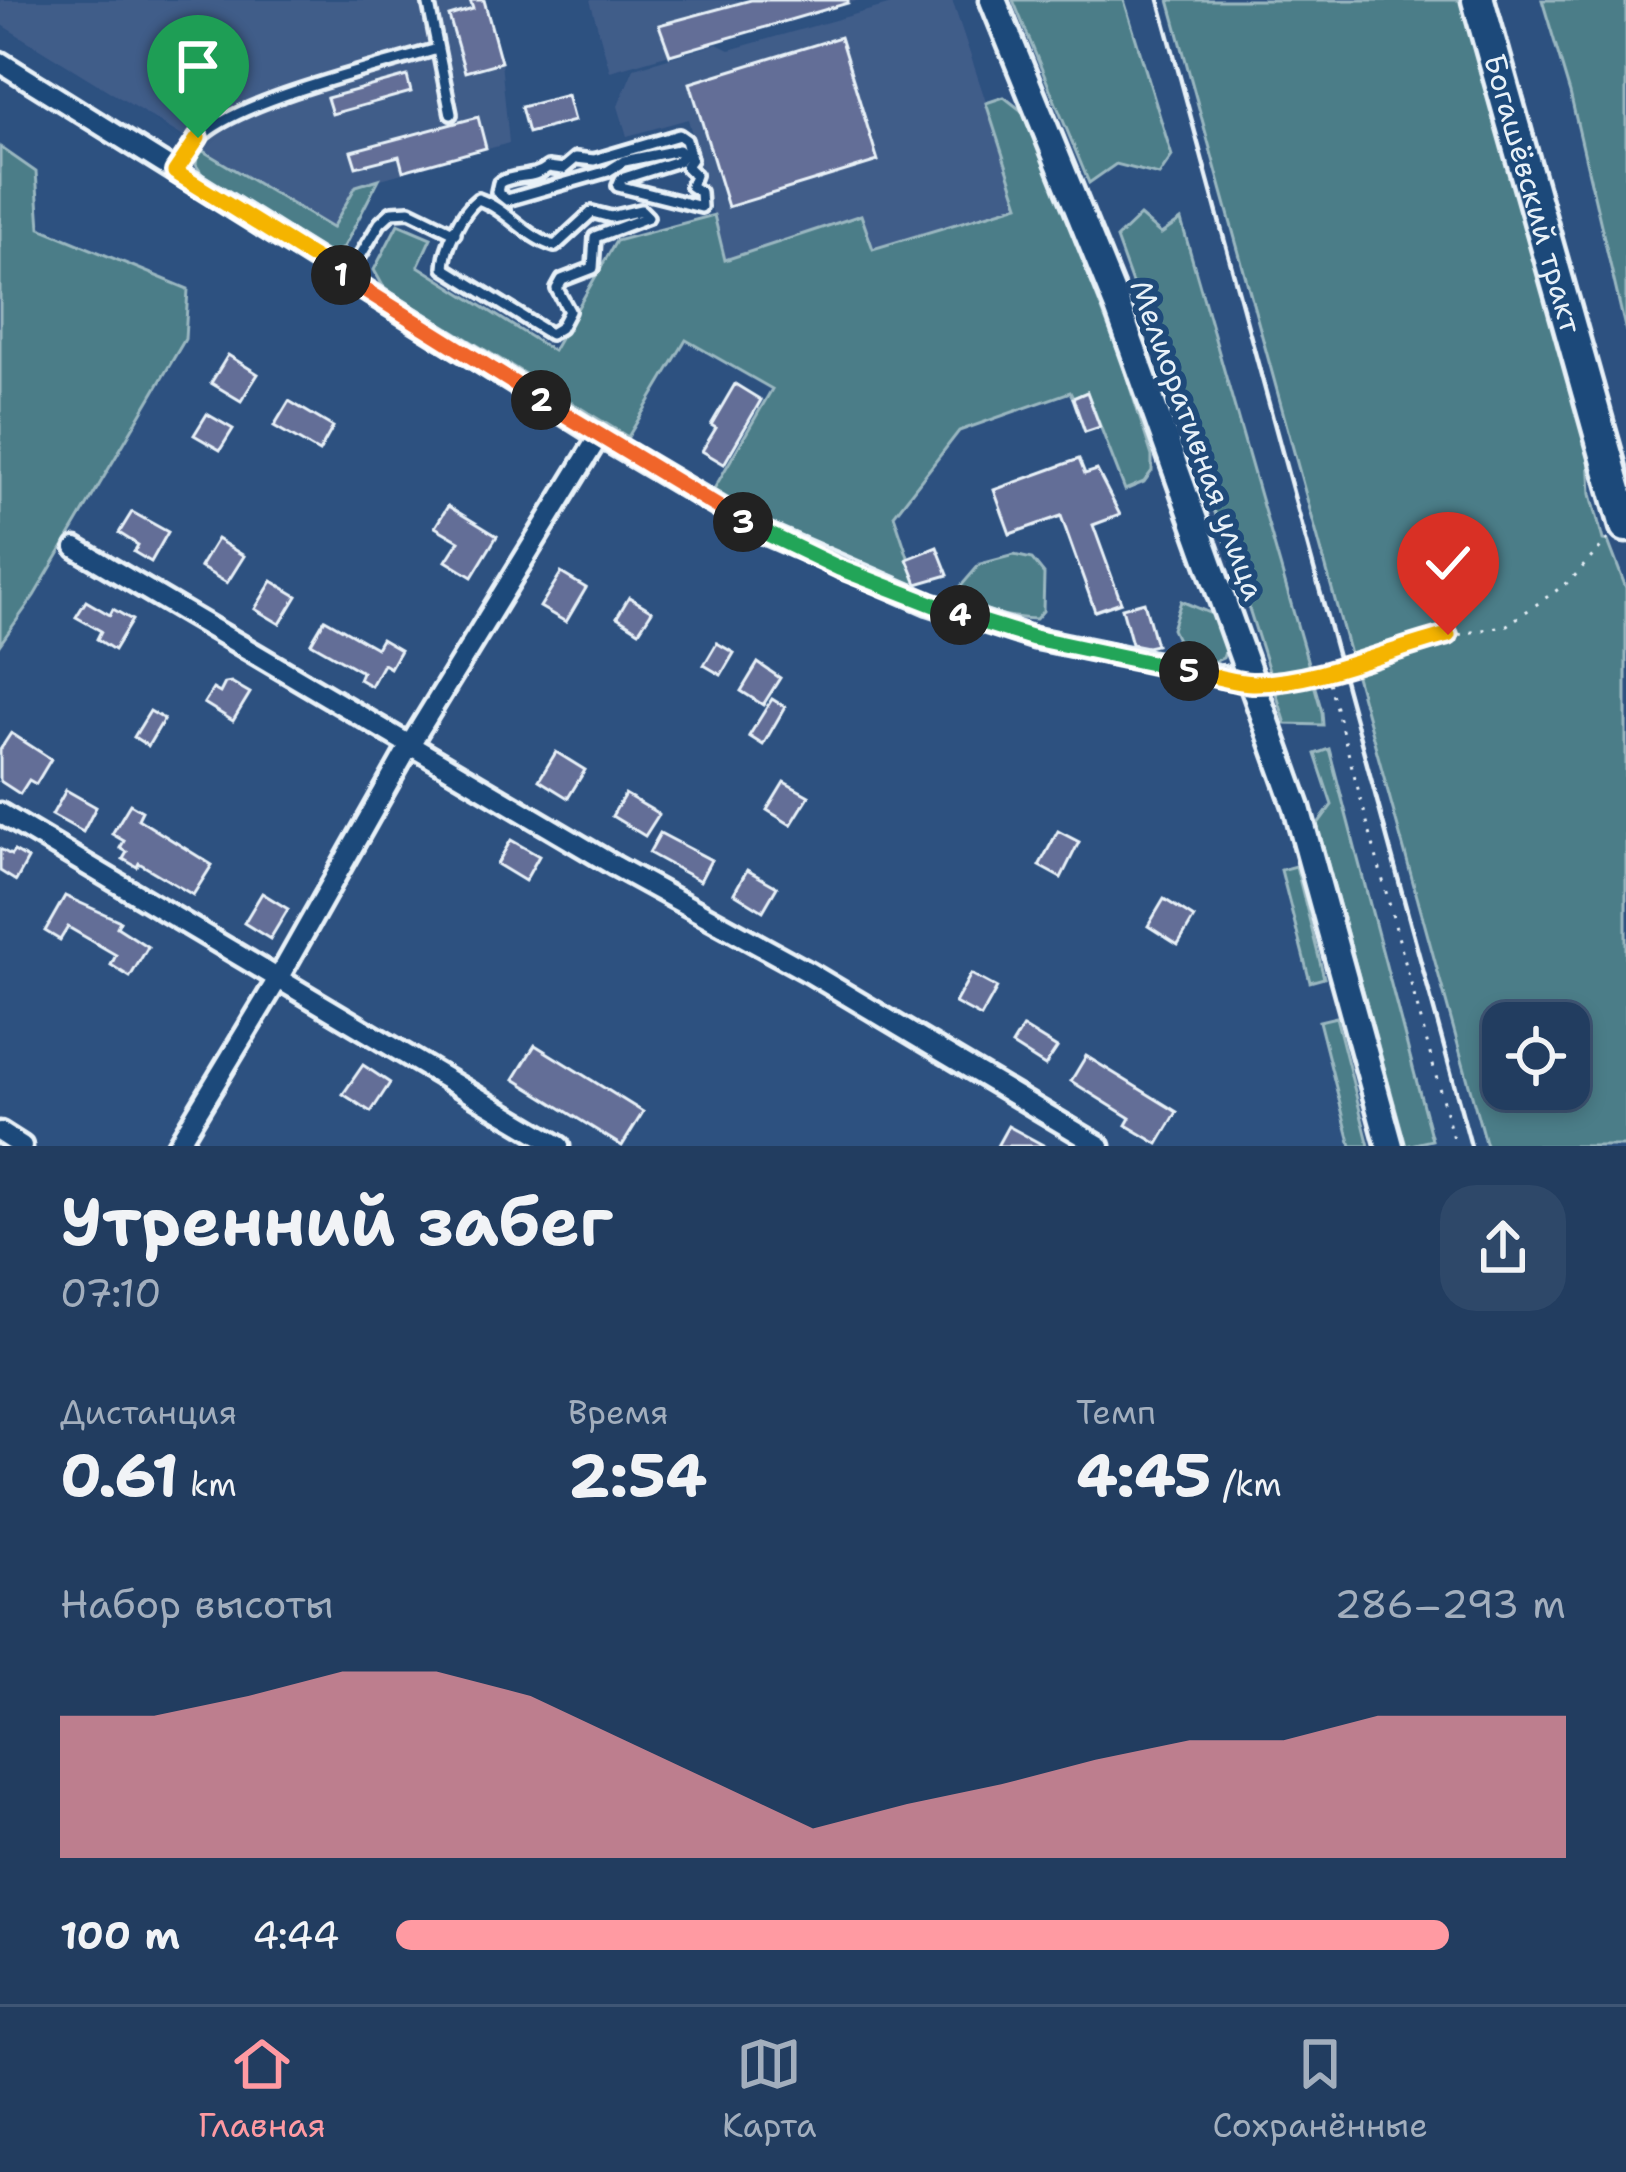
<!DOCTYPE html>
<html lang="ru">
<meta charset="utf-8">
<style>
:root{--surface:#223d60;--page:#2e4869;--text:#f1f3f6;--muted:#a2aebd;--line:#3f5675;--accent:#ff9aa2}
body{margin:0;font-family:"Shantell Sans",sans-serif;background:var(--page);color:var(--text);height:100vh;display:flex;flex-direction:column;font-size:45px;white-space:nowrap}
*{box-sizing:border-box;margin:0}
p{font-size:39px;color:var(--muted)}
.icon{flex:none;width:66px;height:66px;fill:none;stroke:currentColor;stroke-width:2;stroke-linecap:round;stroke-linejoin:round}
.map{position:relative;height:1146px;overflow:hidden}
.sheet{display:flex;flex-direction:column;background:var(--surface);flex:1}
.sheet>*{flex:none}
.fabs{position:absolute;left:1482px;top:1002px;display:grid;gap:24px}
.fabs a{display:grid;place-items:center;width:108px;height:108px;border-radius:24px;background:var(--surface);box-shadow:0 6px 18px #0003,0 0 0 3px var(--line);font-size:60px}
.pin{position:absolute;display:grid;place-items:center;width:102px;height:102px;color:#fff;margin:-123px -51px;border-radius:50% 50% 50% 0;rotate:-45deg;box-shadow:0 0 12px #0007}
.pin .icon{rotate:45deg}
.km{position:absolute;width:60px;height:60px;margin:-30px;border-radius:50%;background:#222;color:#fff;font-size:33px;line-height:60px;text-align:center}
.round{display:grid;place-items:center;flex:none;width:126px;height:126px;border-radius:36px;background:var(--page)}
.overview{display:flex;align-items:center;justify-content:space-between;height:204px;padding:0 60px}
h1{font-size:66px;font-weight:700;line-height:90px}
.figures{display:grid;grid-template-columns:repeat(3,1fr);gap:18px;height:204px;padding:12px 60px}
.figures div{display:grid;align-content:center}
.figures b{font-size:60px;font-weight:700}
.figures small{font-size:33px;font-weight:400}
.figures p{font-size:33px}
.chart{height:336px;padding:24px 60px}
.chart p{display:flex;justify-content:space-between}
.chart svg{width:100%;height:216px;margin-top:12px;fill:var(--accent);opacity:.7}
ul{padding:0 60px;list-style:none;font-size:39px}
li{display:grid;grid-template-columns:192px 144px 1fr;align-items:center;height:90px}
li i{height:30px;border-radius:15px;background:var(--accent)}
.tabs{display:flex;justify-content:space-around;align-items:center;height:168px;border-top:3px solid var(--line);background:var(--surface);font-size:33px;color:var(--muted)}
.tabs a{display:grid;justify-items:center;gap:6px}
.tabs .selected{color:var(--accent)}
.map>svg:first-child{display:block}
</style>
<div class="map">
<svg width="1626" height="1146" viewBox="0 0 1626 1146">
<rect width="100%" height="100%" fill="#2d5180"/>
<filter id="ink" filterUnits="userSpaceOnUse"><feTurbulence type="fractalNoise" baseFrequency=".00833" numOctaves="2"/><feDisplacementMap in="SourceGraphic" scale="24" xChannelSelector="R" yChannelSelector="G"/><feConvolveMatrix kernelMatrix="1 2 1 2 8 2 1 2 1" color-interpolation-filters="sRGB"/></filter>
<g filter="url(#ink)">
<!-- built -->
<g fill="#415d89">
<path d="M0 0H484L501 62 509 143 356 186 333 229 0 24Z"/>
<path d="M590 0H860L610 71Z"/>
<path d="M906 0H952L1020 204 872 249 861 216 725 260 688 119 627 136 618 106 634 68 717 44 729 50Z"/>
</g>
<!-- green -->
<g fill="#4c7d88" stroke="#9ab7c0" stroke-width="3" fill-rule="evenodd">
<path d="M1013 0H1124L1172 156 1159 175 1116 164 1089 183Z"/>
<path d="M1169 0H1462L1589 454 1591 494 1603 540 1608 541 1626 588V1146H1486ZM1503 1023H1569V1089H1503Z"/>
<path d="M1542 0H1626V332L1570 93Z"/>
<path d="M1004 97 1022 111 1052 181 1121 359 1152 456V471L1144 482 1125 490 1087 392 1073 398 1070 392 959 431 894 515 918 587 900 585 711 494 772 389 686 340 628 437 392 293 383 286 374 270 398 224 431 238 418 266 553 351 616 241 714 215 725 260 861 215 873 249 1019 205 986 103Z"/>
<path d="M0 147 36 172 40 228 188 289 185 339 34 596 0 644Z"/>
<path d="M198 148 332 228 356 186 379 179 344 247 332 255 204 177 196 165Z"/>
<path d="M1140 216 1161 234 1181 220 1322 712 1323 725 1286 724 1243 590 1116 239Z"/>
<path d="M1014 555 1032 559 1044 574 1043 611 1036 619C1010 618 971 613 961 586L980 564Z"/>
<path d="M1181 601 1219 617 1229 640 1223 658C1196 671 1182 653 1172 629Z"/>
<path d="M1329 749 1432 1140 1406 1146 1317 825 1332 805 1315 754Z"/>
<path d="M1296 866 1324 978 1310 982 1281 870Z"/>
<path d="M1336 1017 1369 1146H1351L1319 1021Z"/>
</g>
<!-- building -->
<g fill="#646e97" stroke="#e8f1f8" stroke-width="3">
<path d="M470 0H484L501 62 465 72 449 16 473 9Z"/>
<path d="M751 0H848V3L670 55 659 25Z"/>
<path d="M840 37 878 161 728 207 690 83Z"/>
<path d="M407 76 411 92 332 114 327 98Z"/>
<path d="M567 95 574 121 528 133 521 107Z"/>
<path d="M478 117 486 148 403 171 399 156 356 167 351 151Z"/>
<path d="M228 355 258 374 241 401 211 383Z"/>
<path d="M735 384 761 400 724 464 702 451 716 428 711 425Z"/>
<path d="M1087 392 1100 427 1085 432 1073 398Z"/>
<path d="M289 401 333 427 319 452 274 426Z"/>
<path d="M207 414 233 429 220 450 194 435Z"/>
<path d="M1079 459 1085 474 1097 470 1120 515 1093 525 1121 602 1095 611 1061 516 1010 534 994 490Z"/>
<path d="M448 506 497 536 472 577 446 561 459 541 435 527Z"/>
<path d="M132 512 168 532 151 562 134 552 138 545 119 533Z"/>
<path d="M217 539 244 556 227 583 200 567Z"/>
<path d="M937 547 948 575 917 584 907 559Z"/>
<path d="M561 573 586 588 566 622 540 607Z"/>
<path d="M272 581 297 596 280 624 255 609Z"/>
<path d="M629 597 652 611 639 631 617 617Z"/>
<path d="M86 601 110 615 113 609 132 620 114 650 97 639 101 631 76 617Z"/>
<path d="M1144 602 1156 645 1147 647 1132 644 1122 608Z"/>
<path d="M325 619 376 648 381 639 400 650 390 668 383 664 371 686 359 679 362 672 311 643Z"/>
<path d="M717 643 734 653 721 675 704 665Z"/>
<path d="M758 663 780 678 763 705 741 691Z"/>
<path d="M231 682 250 693 233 721 204 703 213 689 220 693 225 683Z"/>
<path d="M772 699 785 707 763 745 749 736Z"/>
<path d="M150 711 164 719 148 746 134 737Z"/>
<path d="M11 733 51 759 36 784 29 780 20 794 0 781V750Z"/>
<path d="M556 752 585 770 568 798 539 780Z"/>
<path d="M784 782 809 796 791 825 767 810Z"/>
<path d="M66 790 96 807 83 832 52 815Z"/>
<path d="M625 794 659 814 645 836 612 816Z"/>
<path d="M130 804 142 811 138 819 212 865 193 895 139 863 137 867 123 859 127 852 120 848 124 841 112 834Z"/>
<path d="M1058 831 1079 842 1061 878 1039 866Z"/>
<path d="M660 833 711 860 700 881 649 853Z"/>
<path d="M511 840 539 856 525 881 497 864Z"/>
<path d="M0 849 11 855 14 851 28 859 16 881 0 871Z"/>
<path d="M747 870 777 887 763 911 734 893Z"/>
<path d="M262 893 288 909 270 939 244 923Z"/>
<path d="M65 896 120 921 117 927 148 947 130 977 111 965 116 955 68 927 60 940 45 931Z"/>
<path d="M1164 899 1194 918 1178 945 1148 926Z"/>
<path d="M971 974 997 988 981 1017 955 1003Z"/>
<path d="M1023 1027 1057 1048 1045 1066 1012 1045Z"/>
<path d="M535 1045 643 1112 622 1146 514 1079Z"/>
<path d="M1086 1056 1177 1112 1158 1144 1126 1125 1130 1118 1071 1081Z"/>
<path d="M363 1065 390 1083 371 1112 343 1094Z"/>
<path d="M1008 1126 1045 1146H997Z"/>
</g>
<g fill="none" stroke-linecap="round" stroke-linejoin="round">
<!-- service casing -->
<g stroke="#e8f1f8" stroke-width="18">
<g id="service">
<path d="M428 0 451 114"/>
<path d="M679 135 686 140 691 159 686 166 695 175 691 186 700 192 701 207 618 186 621 179 678 161 683 155 679 150 624 161 608 171 507 200 497 192 499 183C516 173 532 180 548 167L563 169 576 158 594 160Z"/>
<path d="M175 171C183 158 191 144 204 134 249 97 377 68 437 49"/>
<path d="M478 199C507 209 526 238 555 246L592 212 611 217 641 210 648 217 595 237 593 268 562 280 557 289 569 311 560 328 550 334 444 268C445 246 461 212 478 199Z"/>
<path d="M347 278 380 223 392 212 410 211 455 233"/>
</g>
</g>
<!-- minor casing -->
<g stroke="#e8f1f8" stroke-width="27">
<g id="minor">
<path d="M0 62 599 436 758 530 929 604 1034 638 1254 683"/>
<path d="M76 548 615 866 810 973 1100 1146"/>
<path d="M0 813 559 1146"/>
<path d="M0 1132 22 1146"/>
<path d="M177 1146 279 977 411 743 599 436"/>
</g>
</g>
<!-- tertiary casing -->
<g stroke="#e8f1f8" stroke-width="33">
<path id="tertiary" d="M993 0 1118 308 1297 808 1390 1146"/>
</g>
<!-- primary casing -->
<g stroke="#e8f1f8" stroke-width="39">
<g id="primary">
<path id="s1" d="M1478 0 1626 526"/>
</g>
</g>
<!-- path -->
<g stroke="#e8f1f8" stroke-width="3" stroke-dasharray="3 9" stroke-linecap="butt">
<path d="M1326 671 1455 1146"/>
<path d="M1273 680 1340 669 1408 645 1507 625 1570 581 1608 539"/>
</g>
<!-- service -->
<use href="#service" stroke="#1f4a7a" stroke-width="9"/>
<!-- minor -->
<use href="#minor" stroke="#1f4a7a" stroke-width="18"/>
<!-- tertiary -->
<use href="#tertiary" stroke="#1f4a7a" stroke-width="24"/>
<!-- primary -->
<use href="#primary" stroke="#1f4a7a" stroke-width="30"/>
<!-- rail -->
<path stroke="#e8f1f8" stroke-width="4.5" d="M1159 0 1471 1146"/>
</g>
</g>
<g fill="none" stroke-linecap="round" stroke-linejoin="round" filter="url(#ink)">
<!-- split-1 casing -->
<g stroke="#fff" stroke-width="24">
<path id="split-1" d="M198 138 175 172 341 275"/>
</g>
<!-- split-2 casing -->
<g stroke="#fff" stroke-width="24">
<path id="split-2" d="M341 275 541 400"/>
</g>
<!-- split-3 casing -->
<g stroke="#fff" stroke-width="24">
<path id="split-3" d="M541 400 743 522"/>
</g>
<!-- split-4 casing -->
<g stroke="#fff" stroke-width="24">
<path id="split-4" d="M743 522 839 568 960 615"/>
</g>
<!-- split-5 casing -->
<g stroke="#fff" stroke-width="24">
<path id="split-5" d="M960 615 1034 638 1189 671"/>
</g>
<!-- split-6 casing -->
<g stroke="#fff" stroke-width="24">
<path id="split-6" d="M1189 671C1210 674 1234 683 1255 683 1316 683 1388 650 1448 635"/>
</g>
<!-- split-1 -->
<use href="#split-1" stroke="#f5b400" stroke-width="15"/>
<!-- split-2 -->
<use href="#split-2" stroke="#f0652b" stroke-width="15"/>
<!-- split-3 -->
<use href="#split-3" stroke="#f0652b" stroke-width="15"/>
<!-- split-4 -->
<use href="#split-4" stroke="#22a559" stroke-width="15"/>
<!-- split-5 -->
<use href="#split-5" stroke="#22a559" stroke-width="15"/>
<!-- split-6 -->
<use href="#split-6" stroke="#f5b400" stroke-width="15"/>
</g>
<g text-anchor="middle" stroke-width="12" stroke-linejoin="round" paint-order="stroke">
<!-- street labels -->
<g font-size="30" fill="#e8f1f8" stroke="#1f4a7a">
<text dy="10" stroke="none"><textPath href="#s1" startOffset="201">Богашёвский тракт</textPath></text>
<text transform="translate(1197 440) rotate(70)" y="10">Мелиоративная улица</text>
</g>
</g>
</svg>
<div class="fabs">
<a><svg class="icon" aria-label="locate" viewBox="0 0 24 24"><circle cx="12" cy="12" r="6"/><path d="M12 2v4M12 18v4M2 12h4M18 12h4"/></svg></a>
</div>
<div class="pin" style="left:198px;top:138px;background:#1e9e55"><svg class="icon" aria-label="arrive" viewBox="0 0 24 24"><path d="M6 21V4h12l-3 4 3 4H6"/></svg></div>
<div class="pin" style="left:1448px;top:635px;background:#d93025"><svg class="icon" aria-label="check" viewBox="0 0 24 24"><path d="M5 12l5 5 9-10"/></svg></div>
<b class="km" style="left:341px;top:275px">1</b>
<b class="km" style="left:541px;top:400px">2</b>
<b class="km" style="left:743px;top:522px">3</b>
<b class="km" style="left:960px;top:615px">4</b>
<b class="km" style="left:1189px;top:671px">5</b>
</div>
<section class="sheet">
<div class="overview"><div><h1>Утренний забег</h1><p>07:10</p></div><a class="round"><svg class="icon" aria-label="share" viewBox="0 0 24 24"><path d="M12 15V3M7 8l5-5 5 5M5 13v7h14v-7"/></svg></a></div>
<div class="figures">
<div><p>Дистанция</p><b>0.61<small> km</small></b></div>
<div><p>Время</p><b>2:54</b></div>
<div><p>Темп</p><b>4:45<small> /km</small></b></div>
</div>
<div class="chart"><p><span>Набор высоты</span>286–293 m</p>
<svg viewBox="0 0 160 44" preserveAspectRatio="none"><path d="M0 44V15L10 15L20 11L30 6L40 6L50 11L60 20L70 29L80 38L90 33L100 29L110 24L120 20L130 20L140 15L150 15L160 15V44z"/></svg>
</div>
<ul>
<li><b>100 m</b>4:44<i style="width:90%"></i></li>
</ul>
</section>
<nav class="tabs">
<a class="selected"><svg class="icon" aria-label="home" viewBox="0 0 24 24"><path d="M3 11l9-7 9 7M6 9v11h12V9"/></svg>Главная</a>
<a><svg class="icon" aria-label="map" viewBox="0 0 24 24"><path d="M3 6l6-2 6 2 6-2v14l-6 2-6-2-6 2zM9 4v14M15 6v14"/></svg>Карта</a>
<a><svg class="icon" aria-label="saved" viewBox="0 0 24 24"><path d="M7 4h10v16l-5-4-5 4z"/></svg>Сохранённые</a>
</nav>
